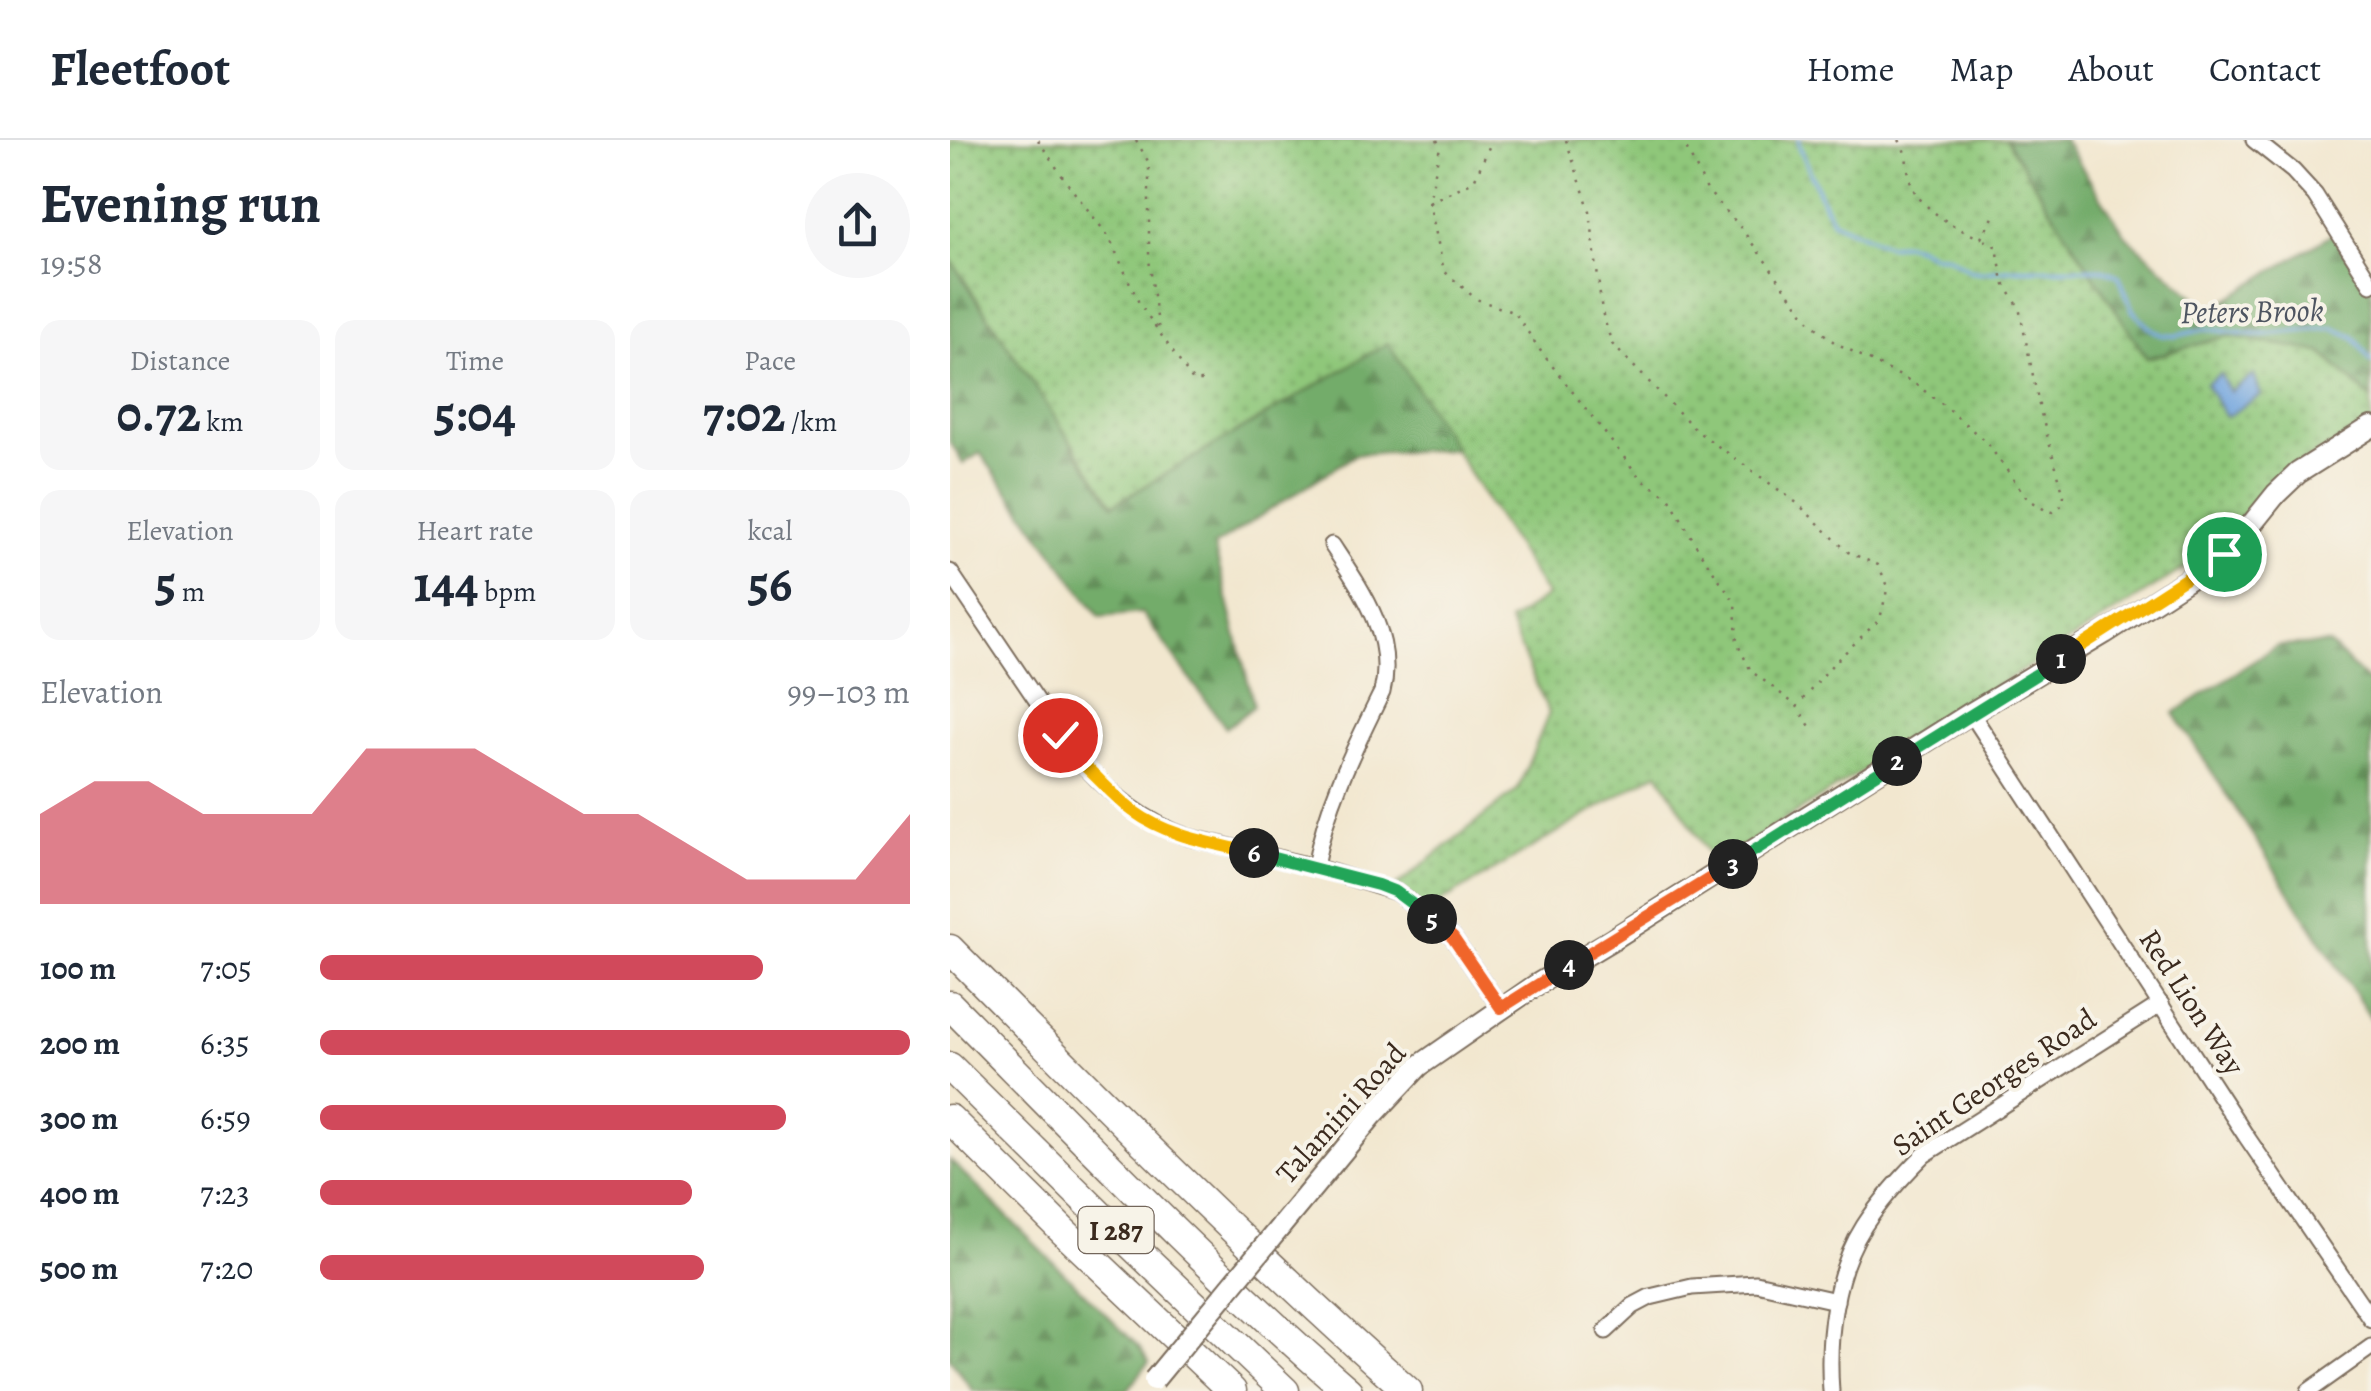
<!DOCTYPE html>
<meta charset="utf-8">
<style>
:root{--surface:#fff;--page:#f6f6f7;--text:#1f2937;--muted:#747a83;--line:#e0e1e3;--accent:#d1495b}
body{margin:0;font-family:Alegreya,serif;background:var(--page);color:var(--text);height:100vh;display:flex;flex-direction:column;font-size:38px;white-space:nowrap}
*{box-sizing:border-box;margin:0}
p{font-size:32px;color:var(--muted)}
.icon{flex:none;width:55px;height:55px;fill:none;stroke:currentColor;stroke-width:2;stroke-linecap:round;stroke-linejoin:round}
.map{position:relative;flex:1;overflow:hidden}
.panel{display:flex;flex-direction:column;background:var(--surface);width:950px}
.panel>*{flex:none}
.pin{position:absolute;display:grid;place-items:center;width:85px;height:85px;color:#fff;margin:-42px;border:5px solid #fff;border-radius:50%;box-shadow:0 2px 10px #0007}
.km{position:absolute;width:50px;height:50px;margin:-25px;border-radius:50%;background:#222;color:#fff;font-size:28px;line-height:50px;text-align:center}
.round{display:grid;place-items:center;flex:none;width:105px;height:105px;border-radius:52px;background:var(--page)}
.summary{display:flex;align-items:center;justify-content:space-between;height:170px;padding:0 40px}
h1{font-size:55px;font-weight:700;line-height:75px}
.stats{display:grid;grid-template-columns:repeat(3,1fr);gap:15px;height:170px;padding:10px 40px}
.stats div{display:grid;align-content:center;border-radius:20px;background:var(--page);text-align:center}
.stats b{font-size:50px;font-weight:700}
.stats small{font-size:28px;font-weight:400}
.stats p{font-size:28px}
.chart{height:280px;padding:20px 40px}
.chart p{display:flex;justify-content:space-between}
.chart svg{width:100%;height:180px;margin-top:10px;fill:var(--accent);opacity:.7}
ul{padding:0 40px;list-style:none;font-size:32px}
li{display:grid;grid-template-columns:160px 120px 1fr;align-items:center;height:75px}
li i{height:25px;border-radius:12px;background:var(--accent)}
header{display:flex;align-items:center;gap:60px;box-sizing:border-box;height:140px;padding:0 50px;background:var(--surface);border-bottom:2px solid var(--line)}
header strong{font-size:48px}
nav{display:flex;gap:55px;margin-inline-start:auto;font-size:35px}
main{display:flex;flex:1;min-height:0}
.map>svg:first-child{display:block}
</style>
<header>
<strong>Fleetfoot</strong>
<nav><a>Home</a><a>Map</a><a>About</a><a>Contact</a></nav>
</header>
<main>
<section class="panel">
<div class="summary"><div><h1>Evening run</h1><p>19:58</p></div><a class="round"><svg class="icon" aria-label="share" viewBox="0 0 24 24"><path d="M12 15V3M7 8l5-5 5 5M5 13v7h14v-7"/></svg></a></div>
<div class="stats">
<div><p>Distance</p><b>0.72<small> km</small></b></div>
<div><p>Time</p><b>5:04</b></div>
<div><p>Pace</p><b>7:02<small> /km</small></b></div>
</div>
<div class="stats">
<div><p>Elevation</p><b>5<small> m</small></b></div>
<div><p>Heart rate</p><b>144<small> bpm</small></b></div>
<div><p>kcal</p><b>56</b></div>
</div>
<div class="chart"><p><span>Elevation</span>99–103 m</p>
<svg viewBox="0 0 160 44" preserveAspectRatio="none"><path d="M0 44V22L10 14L20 14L30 22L40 22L50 22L60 6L70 6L80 6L90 14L100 22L110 22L120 30L130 38L140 38L150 38L160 22V44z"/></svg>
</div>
<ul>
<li><b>100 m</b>7:05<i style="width:75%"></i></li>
<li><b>200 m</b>6:35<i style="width:100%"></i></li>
<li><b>300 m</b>6:59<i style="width:79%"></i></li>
<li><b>400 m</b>7:23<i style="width:63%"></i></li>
<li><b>500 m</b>7:20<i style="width:65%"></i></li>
</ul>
</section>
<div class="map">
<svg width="1421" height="1251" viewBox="0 0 1421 1251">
<defs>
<pattern id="grass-dots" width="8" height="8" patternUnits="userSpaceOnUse" patternTransform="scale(2.5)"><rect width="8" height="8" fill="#8fc77a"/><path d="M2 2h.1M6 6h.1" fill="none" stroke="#76a263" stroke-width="1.8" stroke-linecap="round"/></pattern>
<pattern id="forest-firs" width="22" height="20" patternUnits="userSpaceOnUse" patternTransform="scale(2.5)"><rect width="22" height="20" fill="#73ac6a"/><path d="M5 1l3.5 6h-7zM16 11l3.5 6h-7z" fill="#608c57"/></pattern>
</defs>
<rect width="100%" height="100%" fill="#f7f3e8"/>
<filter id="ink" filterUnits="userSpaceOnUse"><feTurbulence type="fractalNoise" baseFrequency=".01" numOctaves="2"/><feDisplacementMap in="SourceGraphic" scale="20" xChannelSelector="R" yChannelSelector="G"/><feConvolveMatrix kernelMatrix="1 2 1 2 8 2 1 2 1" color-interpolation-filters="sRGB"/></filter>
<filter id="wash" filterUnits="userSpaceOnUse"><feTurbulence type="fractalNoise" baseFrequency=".0048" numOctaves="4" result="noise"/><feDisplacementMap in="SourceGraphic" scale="40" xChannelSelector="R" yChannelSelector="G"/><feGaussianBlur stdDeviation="2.25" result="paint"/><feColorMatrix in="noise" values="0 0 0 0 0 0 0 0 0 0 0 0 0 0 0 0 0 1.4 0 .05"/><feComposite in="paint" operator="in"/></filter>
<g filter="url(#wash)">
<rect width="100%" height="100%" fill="#f2e7cf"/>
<!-- grass -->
<path fill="url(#grass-dots)" stroke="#65784c" stroke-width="2.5" d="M0 0H1056L1197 218 1279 195 1371 212 1421 258V284L1324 338 1263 410 765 724 708 632 471 774 439 752 568 649 599 573 559 482 597 456 438 204 163 365 0 119Z"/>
<!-- forest -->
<g fill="url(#forest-firs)" stroke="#576b44" stroke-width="2.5">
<path d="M1056 0H1114L1176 96 1259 170 1384 93 1421 149V258L1371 212 1279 196 1197 218Z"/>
<path d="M0 119 163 365 438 203 505 309 406 314 264 406 304 566 276 588 192 473 150 477 30 313 13 324 0 301Z"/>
<path d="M1379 504 1418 542 1421 541V879L1224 573 1327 506Z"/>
<path d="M0 1020 189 1207 199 1222 177 1251H23L0 1218Z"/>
</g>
<!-- water -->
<path fill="#72a5de" stroke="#56687e" stroke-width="2.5" d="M1270 234 1280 252 1304 235 1311 255 1276 277 1256 244Z"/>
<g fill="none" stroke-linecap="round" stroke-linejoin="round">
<!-- stream -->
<path stroke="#72a5de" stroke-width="4" d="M849 0V5L874 65 883 81 939 106 953 103 971 108 982 115 997 116 1021 131 1031 132 1063 129H1151L1169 136 1183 171 1200 188 1212 195 1225 196 1256 189 1309 195 1383 188 1404 197 1421 221"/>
</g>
</g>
<g filter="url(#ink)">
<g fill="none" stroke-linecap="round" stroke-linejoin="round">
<!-- minor casing -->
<g stroke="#7b6c5c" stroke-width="19">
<g id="minor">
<path d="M1304 0 1343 31 1365 55 1421 144"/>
<path d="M0 432 119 608C152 648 190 681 238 697L365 727 446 752 485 781 503 798 551 868"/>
<path d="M1021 573 1296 996 1421 1179"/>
<path d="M365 727C376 664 404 609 432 552 446 497 411 449 382 405"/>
<path d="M656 1191 683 1166 700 1157 742 1147 806 1143 886 1161"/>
<path d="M881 1251C877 1197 884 1133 914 1086 931 1060 952 1037 974 1015L1211 864"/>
<path d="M1359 1251 1421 1207"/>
</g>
</g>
<!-- tertiary casing -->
<g stroke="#7b6c5c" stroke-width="24">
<path id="tertiary" d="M331 1086 422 976 469 926 586 845 663 799 1021 573 1155 493 1251 431 1289 400 1326 354 1348 333 1421 287"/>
</g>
<!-- motorway casing -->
<g stroke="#7b6c5c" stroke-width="31">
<g id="motorway">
<path d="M0 809C149 960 299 1110 458 1251"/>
<path d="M0 865C130 996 258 1130 398 1251"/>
<path d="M0 927 152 1077 335 1251"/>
<path d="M0 979 113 1091 282 1251"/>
</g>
</g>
<!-- path -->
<g stroke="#7b6c5c" stroke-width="2.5" stroke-dasharray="2.5 8" stroke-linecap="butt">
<path d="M88 0 117 43 159 97 189 163 243 241H257"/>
<path d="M186 0 199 23V119L209 192"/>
<path d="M487 0 490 7 479 62 494 131 526 159 565 173 592 213 691 339 719 357 750 412 785 462 787 503 801 531 847 566 863 591"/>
<path d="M616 0 640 71 652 172 662 204 747 291 847 363 898 412 928 425 938 446 930 479 882 525 848 565"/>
<path d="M732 0 757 50 787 83 863 185 884 202 964 243 996 267 1037 303 1077 358 1095 370 1103 372 1113 364 1114 355 1090 270 1069 167 1053 142 1047 107 1031 98"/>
<path d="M949 0C959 15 956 30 962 46 970 68 1010 92 1031 98L1045 74"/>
<path d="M479 62 524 41 539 7V0"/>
</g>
<!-- minor -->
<use href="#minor" stroke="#fff" stroke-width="15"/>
<!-- tertiary -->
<use href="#tertiary" stroke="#fff" stroke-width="20"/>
<!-- motorway -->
<use href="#motorway" stroke="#fff" stroke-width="28"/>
<!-- tertiary-bridge casing -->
<g stroke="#7b6c5c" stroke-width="24" stroke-linecap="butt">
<path id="tertiary-bridge" d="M204 1240 331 1086"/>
</g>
<!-- tertiary-bridge -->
<use href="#tertiary-bridge" stroke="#fff" stroke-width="20"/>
</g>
</g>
<g fill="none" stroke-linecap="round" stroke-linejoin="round" filter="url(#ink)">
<!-- split-1 casing -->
<g stroke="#fff" stroke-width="20">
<path id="split-1" d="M1111 519 1274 414"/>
</g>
<!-- split-2 casing -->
<g stroke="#fff" stroke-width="20">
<path id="split-2" d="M947 621 1111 519"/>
</g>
<!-- split-3 casing -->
<g stroke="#fff" stroke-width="20">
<path id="split-3" d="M783 724 947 621"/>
</g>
<!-- split-4 casing -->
<g stroke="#fff" stroke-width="20">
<path id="split-4" d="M619 825 783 724"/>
</g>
<!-- split-5 casing -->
<g stroke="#fff" stroke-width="20">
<path id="split-5" d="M482 779 503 798 551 868 619 825"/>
</g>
<!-- split-6 casing -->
<g stroke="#fff" stroke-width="20">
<path id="split-6" d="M304 713 428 745 446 752 482 779"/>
</g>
<!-- split-7 casing -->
<g stroke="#fff" stroke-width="20">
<path id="split-7" d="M136 627C152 642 166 658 183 671 218 697 263 703 304 713"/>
</g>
<!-- split-8 casing -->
<g stroke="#fff" stroke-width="20">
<path id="split-8" d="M110 595 136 627"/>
</g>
<!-- split-1 -->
<use href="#split-1" stroke="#f5b400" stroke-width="12"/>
<!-- split-2 -->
<use href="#split-2" stroke="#22a559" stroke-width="12"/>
<!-- split-3 -->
<use href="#split-3" stroke="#22a559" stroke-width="12"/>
<!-- split-4 -->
<use href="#split-4" stroke="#f0652b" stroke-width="12"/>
<!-- split-5 -->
<use href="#split-5" stroke="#f0652b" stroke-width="12"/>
<!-- split-6 -->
<use href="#split-6" stroke="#22a559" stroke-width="12"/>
<!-- split-7 -->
<use href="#split-7" stroke="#f5b400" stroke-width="12"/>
<!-- split-8 -->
<use href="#split-8" stroke="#f5b400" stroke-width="12"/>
</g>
<g text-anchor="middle" stroke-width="8" stroke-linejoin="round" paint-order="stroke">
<!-- shield labels -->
<rect fill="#f7f3e8" stroke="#73665b" stroke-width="2.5" x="128.5" y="1067" width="75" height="46" rx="8"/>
<g font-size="28" font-weight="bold" fill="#3b2a1e">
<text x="166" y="1100">I 287</text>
</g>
<!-- street labels -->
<g font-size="30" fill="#3b2a1e" stroke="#f7f3e8">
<text transform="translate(1242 862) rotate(57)" y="10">Red Lion Way</text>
<text transform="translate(1044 942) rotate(-34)" y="10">Saint Georges Road</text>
<text transform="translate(391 973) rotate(-48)" y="10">Talamini Road</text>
</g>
<!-- water labels -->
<g font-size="32" font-style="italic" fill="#4e5561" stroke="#f7f3e8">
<text transform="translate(1302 171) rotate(-1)" y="11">Peters Brook</text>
</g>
</g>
</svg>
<div class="pin" style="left:1274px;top:414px;background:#1e9e55"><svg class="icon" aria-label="arrive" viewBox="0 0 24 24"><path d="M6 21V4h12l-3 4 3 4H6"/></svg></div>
<div class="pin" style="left:110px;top:595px;background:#d93025"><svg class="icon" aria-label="check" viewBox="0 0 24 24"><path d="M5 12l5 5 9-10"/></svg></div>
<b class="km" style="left:1111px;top:519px">1</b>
<b class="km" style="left:947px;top:621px">2</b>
<b class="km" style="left:783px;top:724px">3</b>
<b class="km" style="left:619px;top:825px">4</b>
<b class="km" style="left:482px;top:779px">5</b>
<b class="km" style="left:304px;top:713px">6</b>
</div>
</main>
